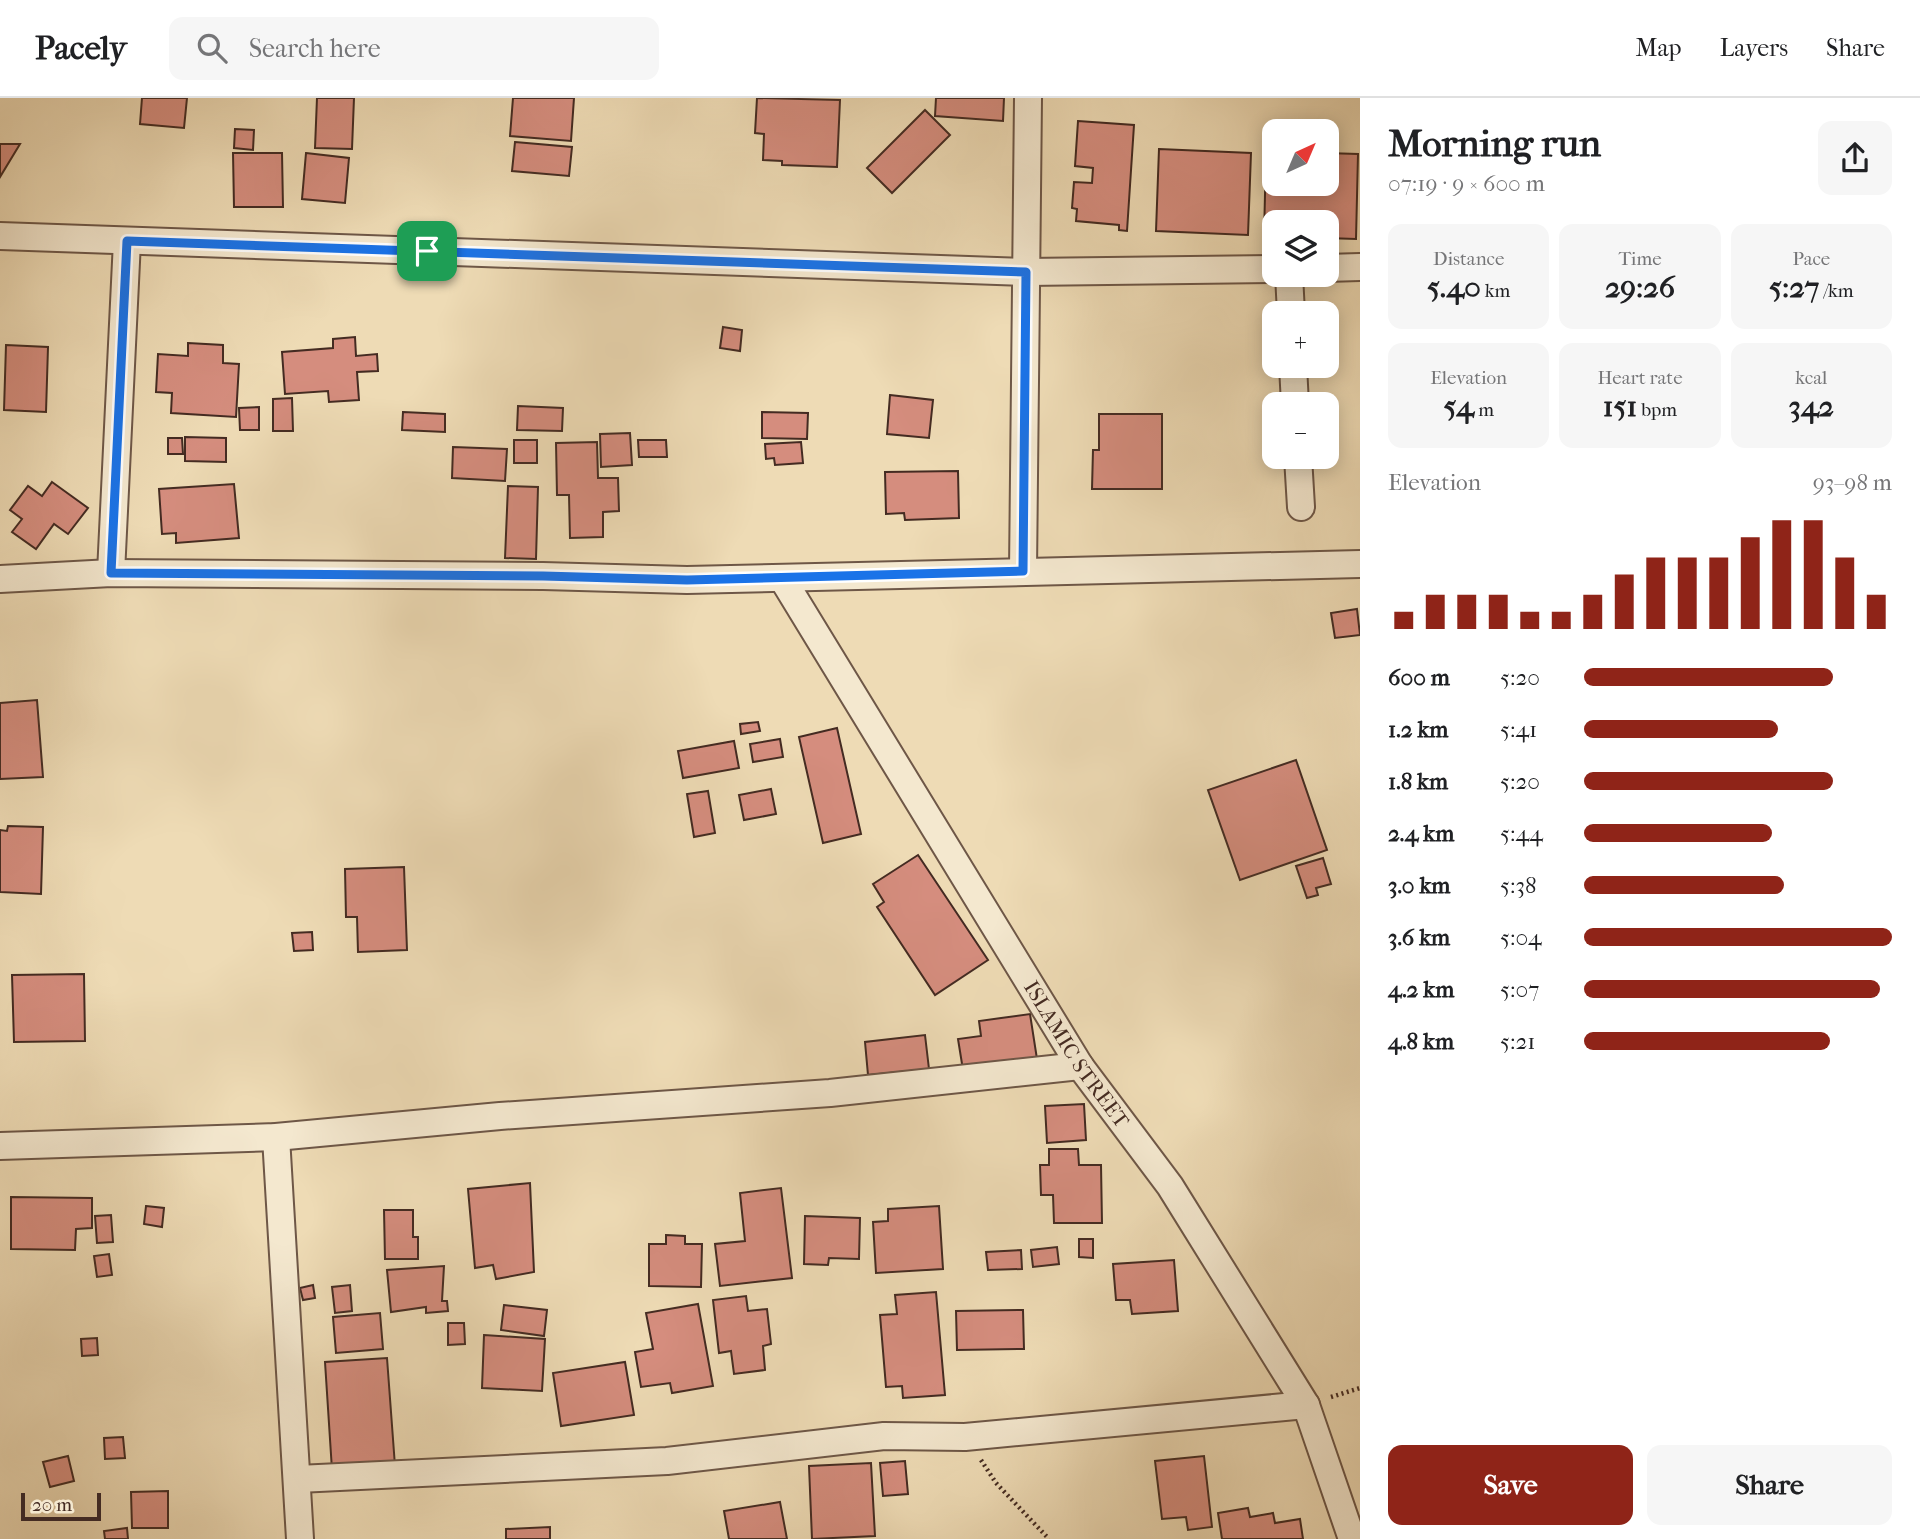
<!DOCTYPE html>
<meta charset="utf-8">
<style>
:root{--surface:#fff;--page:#f6f6f6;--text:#202124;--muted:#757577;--line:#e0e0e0;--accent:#8f2418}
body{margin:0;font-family:"IM FELL French Canon",serif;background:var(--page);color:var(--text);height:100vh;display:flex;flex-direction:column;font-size:26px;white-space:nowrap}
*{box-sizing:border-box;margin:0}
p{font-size:23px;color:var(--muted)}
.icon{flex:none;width:38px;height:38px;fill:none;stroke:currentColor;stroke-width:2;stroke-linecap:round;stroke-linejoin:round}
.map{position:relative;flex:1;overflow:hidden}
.panel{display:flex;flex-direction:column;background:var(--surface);width:560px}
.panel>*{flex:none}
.needle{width:46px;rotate:44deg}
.buttons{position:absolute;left:1262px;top:21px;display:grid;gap:14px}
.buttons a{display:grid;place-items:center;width:77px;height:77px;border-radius:14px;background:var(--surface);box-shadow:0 4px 18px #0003;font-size:35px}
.scale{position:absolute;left:21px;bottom:18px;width:80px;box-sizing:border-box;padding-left:7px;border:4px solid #442b22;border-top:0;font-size:19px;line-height:24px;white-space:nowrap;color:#442b22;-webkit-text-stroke:5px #f4e8cf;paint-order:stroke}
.pin{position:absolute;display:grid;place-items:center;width:60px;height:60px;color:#fff;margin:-30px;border-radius:14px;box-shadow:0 4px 10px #0006}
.round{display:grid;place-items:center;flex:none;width:74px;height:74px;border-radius:14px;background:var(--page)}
.headline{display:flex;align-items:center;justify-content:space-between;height:119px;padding:0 28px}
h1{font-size:38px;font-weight:700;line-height:52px}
.metrics{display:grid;grid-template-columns:repeat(3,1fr);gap:10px;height:119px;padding:7px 28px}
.metrics div{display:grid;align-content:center;border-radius:14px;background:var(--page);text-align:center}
.metrics b{font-size:30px;font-weight:700}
.metrics small{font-size:19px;font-weight:400}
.metrics p{font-size:19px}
.chart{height:196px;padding:14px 28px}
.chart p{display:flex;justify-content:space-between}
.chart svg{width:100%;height:126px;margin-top:7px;stroke:var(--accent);stroke-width:6}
.primary-button{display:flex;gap:14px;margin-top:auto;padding:14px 28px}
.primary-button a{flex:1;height:80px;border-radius:14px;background:var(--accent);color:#fff;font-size:28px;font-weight:700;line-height:80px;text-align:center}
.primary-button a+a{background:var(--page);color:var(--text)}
ul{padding:0 28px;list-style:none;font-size:23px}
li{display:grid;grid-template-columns:112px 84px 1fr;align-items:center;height:52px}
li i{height:18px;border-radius:9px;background:var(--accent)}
header{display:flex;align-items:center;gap:42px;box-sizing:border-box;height:98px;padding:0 35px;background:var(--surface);border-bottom:2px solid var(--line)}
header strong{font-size:33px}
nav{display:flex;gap:38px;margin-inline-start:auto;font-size:24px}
.search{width:490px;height:63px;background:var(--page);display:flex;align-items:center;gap:18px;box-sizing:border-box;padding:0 24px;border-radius:14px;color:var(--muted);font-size:26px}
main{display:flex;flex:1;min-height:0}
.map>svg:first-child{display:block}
</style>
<header>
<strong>Pacely</strong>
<div class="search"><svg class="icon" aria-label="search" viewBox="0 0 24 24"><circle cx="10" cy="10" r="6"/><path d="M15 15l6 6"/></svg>Search here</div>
<nav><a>Map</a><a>Layers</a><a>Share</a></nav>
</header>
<main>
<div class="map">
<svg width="1360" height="1441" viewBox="0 0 1360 1441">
<rect width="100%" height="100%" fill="#eedbb5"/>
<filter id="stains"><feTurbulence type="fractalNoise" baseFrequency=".00286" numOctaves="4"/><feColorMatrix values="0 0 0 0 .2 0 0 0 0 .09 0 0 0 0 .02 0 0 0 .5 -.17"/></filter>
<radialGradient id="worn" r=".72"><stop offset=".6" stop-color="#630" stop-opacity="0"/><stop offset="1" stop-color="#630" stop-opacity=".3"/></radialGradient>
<!-- building -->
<g fill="#d58d7e" stroke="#442b22" stroke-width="2">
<path d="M142 0H187L184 30 140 26Z"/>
<path d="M317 0H354L352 51 315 50Z"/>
<path d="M513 0H574L571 43 510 38Z"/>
<path d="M757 0 840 2 837 69 782 67V63L763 62 764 36 755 35Z"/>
<path d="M936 0H1004L1003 23 935 18Z"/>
<path d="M925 12 950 37 892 95 867 70Z"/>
<path d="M1078 23 1134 27 1127 133 1119 132V127L1076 123 1077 111 1072 110 1074 84 1092 85 1093 70 1075 68Z"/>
<path d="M235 31 254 32 253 52 234 50Z"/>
<path d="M515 44 572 49 569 78 512 73Z"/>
<path d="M0 46H20L0 79Z"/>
<path d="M1159 51 1251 55 1248 137 1156 133Z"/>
<path d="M1266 54H1274V86H1326V55L1358 56 1356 141 1326 140V124H1274V139H1264Z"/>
<path d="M233 55H282L283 109H234Z"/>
<path d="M306 55 349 60 345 105 302 101Z"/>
<path d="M723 229 742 232 740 253 720 250Z"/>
<path d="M355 239 356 258 377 256 378 273 357 274 359 302 329 304 328 293 285 296 282 254 333 250V241Z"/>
<path d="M188 245 223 247V265L239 266 236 319 171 315 172 295 156 294 158 256 188 258Z"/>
<path d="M6 247 48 249 46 314 4 312Z"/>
<path d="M890 297 933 302 929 340 887 336Z"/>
<path d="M292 300 293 333H273V301Z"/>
<path d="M518 308 563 310 562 333 517 332Z"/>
<path d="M259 309V332H240L239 310Z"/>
<path d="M403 314 445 316V334L402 332Z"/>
<path d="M762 314 808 315 807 341 762 340Z"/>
<path d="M1099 316H1162V391H1092L1093 352H1099Z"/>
<path d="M630 335 632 367 601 369 600 336Z"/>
<path d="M185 339 226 340V364L185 363Z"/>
<path d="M168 340H182L183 356H168Z"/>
<rect x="514" y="342" width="23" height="23"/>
<path d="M638 342H666L667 359H639Z"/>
<path d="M597 344 598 380H618L619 413 603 414V439L570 440 569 397H557L556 345Z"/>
<path d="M801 344 803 365 775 367 774 360 766 361 765 346Z"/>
<path d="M453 349 507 351 505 383 452 380Z"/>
<path d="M958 373 959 420 905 422 904 415 886 416 885 374Z"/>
<path d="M52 384 88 410 68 436 54 426 36 451 12 434 22 421 10 412 28 388 42 398Z"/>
<path d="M234 386 239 440 176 445V435L162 436 159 391Z"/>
<path d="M508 388 538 389 536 461 505 460Z"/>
<path d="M1357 511 1360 537 1335 540 1331 515Z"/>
<path d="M37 602 43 679 0 681V605Z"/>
<path d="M758 624 760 633 741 636 740 626Z"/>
<path d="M837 630 861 736 823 745 799 639Z"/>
<path d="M780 641 783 659 753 664 750 646Z"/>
<path d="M734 643 739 670 683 680 678 653Z"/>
<path d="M1296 662 1327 752 1240 782 1208 692Z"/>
<path d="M771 691 776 716 744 722 739 697Z"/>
<path d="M708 693 715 735 694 739 687 696Z"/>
<path d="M8 728 43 729 41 796 0 794V732L7 733Z"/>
<path d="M918 757 988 862 935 897 877 809 884 804 873 786Z"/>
<path d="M1323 760 1331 786 1316 790 1318 797 1307 800 1296 768Z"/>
<path d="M404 769 407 852 358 854 357 819H346L345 771Z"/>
<path d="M312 834 313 852 294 853 292 835Z"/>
<path d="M84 876 85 943 14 944 12 877Z"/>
<path d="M1030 916 1037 961 963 972 958 941 981 938 979 923Z"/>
<path d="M925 937 929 971 868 977 865 944Z"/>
<path d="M1084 1006 1086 1042 1047 1045 1045 1008Z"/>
<path d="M1049 1051H1078L1079 1067H1101L1102 1125H1054L1053 1097H1041L1040 1067H1049Z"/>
<path d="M530 1085 534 1174 496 1181 493 1167 475 1170 468 1091Z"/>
<path d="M781 1090 792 1180 720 1188 715 1146 745 1143 740 1095Z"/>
<path d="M11 1099 92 1100V1130L76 1131 75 1152 11 1151Z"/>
<path d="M146 1108 164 1110 162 1129 144 1126Z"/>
<path d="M939 1108 943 1171 876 1175 873 1124 888 1123V1111Z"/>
<path d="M384 1112H413V1139H418V1161H385Z"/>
<path d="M111 1117 113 1144 97 1145 95 1118Z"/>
<path d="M805 1118 860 1120 859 1161 829 1160 828 1167 804 1166Z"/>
<path d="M666 1137 685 1138V1146H702L701 1189 649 1188V1146H666Z"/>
<path d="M1079 1141H1093V1160L1079 1159Z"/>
<path d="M1057 1149 1059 1166 1033 1169 1031 1152Z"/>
<path d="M1021 1152 1022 1171 988 1172 986 1154Z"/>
<path d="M109 1156 112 1177 97 1179 94 1158Z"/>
<path d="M1174 1162 1178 1213 1132 1216 1130 1202H1116L1113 1166Z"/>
<path d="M444 1168 442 1203H447L448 1213 426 1215V1209L391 1214 387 1172Z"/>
<path d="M313 1187 315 1200 303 1202 300 1190Z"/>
<path d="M350 1187 352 1213 335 1215 332 1189Z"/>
<path d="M936 1194 945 1297 903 1300 902 1288 886 1289 880 1217 897 1216 895 1197Z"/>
<path d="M746 1198 748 1213 767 1211 771 1246 763 1248 765 1272 734 1276 731 1253 719 1255 713 1202Z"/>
<path d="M698 1206 713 1288 672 1295 670 1285 641 1289 635 1254 653 1251 646 1215Z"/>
<path d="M504 1207 547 1212 544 1238 501 1232Z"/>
<path d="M1023 1212 1024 1251 957 1252 956 1213Z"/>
<path d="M380 1215 383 1251 336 1255 333 1219Z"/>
<path d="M448 1225H464L465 1246 448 1247Z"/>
<path d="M484 1237 545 1241 542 1293 482 1290Z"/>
<path d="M97 1240 98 1257 82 1258 81 1241Z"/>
<path d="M387 1260 395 1368 332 1372 325 1264Z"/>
<path d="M625 1264 634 1317 561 1328 553 1275Z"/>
<path d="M123 1339 125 1360 105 1361 104 1340Z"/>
<path d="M68 1358 74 1383 50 1389 43 1364Z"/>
<path d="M1204 1358 1212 1429 1188 1432 1186 1419 1162 1421 1155 1363Z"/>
<path d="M905 1363 908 1396 883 1398 880 1365Z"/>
<path d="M871 1365 875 1438 812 1441 809 1368Z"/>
<path d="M168 1393V1430H132L131 1394Z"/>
<path d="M780 1404 787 1441H729L724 1413Z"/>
<path d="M1248 1410 1250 1419 1273 1415 1275 1425 1300 1421 1303 1441H1222L1218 1415Z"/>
<path d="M550 1429V1441H506V1431Z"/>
<path d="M127 1430 128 1441H105L104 1433Z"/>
</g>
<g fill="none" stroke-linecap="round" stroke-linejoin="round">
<!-- minor casing -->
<g stroke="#6e5747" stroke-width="30">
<g id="minor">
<path d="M0 138 1026 174 1274 171"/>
<path d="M1326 170 1360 169"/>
<path d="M1289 177 1291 215"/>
<path d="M1293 268 1295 306"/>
<path d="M1298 359 1301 409"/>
<path d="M1023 473 1028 0"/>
<path d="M111 475 127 143"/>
<path id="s1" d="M782 480 1080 968 1170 1088 1306 1307 1352 1441"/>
<path d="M0 481 111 475 543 478 687 482 1360 466"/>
<path d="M276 1039 300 1441"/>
<path d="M0 1048 276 1039 500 1018 830 995 1080 968"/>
<path d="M298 1381 667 1363 884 1338 965 1339 1306 1307"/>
</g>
</g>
<!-- path -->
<g stroke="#442b22" stroke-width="4.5" stroke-dasharray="2 3.5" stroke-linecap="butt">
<path d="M1331 1299 1360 1290"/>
<path d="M981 1362 996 1385 1049 1441"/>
</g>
<!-- minor -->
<use href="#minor" stroke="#f4e8cf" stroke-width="26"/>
</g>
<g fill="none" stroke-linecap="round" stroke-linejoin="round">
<!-- route casing -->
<g stroke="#fff" stroke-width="14">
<path id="route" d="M127 143 1026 174 1023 473 687 482 543 478 111 475Z"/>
</g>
<!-- route -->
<use href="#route" stroke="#1a73e8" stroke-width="9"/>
</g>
<g text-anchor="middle" stroke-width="5" stroke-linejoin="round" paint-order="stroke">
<!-- street labels -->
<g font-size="21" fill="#442b22" stroke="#f4e8cf">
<text dy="7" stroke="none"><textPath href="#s1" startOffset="560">ISLAMIC STREET</textPath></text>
</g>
</g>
<rect width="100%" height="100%" filter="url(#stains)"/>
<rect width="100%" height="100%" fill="url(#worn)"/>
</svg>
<div class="buttons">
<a><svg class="needle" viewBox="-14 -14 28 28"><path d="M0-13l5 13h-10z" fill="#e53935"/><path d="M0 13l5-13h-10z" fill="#757577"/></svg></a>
<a><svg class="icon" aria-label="layers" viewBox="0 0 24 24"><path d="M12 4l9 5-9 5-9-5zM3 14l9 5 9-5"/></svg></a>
<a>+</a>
<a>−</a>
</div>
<div class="scale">20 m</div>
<div class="pin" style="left:427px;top:153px;background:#1e9e55"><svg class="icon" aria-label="arrive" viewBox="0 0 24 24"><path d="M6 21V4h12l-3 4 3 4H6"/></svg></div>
</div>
<section class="panel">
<div class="headline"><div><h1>Morning run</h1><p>07:19 · 9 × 600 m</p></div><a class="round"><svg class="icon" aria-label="share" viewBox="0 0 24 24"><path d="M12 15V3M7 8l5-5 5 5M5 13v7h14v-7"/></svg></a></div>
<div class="metrics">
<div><p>Distance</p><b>5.40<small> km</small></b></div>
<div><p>Time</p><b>29:26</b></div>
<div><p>Pace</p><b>5:27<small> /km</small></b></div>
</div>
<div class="metrics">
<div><p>Elevation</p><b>54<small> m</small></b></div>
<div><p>Heart rate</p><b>151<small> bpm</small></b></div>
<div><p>kcal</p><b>342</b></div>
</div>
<div class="chart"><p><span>Elevation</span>93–98 m</p>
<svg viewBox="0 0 160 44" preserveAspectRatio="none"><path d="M5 44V38M15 44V32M25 44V32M35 44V32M45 44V38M55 44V38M65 44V32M75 44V25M85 44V19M95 44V19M105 44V19M115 44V12M125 44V6M135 44V6M145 44V19M155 44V32"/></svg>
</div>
<ul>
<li><b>600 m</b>5:20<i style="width:81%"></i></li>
<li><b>1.2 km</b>5:41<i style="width:63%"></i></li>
<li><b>1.8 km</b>5:20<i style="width:81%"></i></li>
<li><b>2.4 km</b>5:44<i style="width:61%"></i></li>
<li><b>3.0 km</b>5:38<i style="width:65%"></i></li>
<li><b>3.6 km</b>5:04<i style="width:100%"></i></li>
<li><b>4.2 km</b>5:07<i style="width:96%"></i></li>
<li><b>4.8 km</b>5:21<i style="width:80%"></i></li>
</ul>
<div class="primary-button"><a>Save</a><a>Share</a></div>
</section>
</main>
